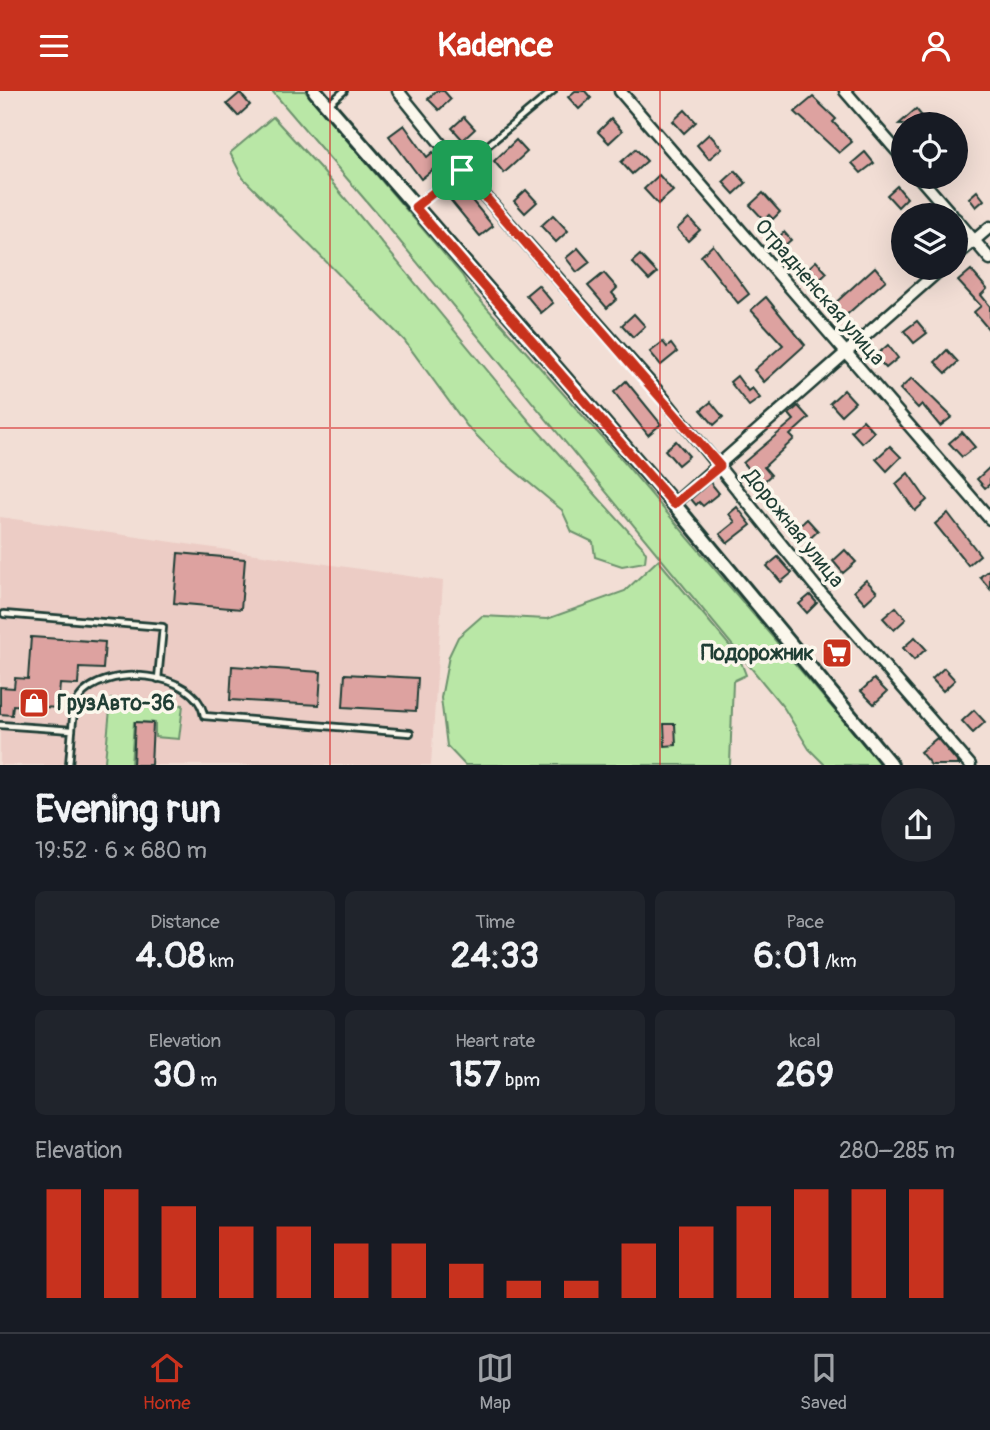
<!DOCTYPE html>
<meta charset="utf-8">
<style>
:root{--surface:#171b24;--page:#20242c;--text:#f1f3f6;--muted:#9ea1a6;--line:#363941;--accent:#c8321e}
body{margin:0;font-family:Pangolin,sans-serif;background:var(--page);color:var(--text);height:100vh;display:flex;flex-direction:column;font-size:26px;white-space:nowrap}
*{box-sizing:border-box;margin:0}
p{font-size:23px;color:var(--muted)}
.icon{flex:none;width:38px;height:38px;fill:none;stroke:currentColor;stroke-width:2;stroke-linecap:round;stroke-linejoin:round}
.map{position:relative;height:674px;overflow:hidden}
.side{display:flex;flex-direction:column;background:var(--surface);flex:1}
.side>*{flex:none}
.buttons{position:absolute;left:891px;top:21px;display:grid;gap:14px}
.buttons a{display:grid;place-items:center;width:77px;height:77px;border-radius:50%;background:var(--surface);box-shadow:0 7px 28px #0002;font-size:35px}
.pin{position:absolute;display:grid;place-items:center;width:60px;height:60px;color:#fff;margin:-30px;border-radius:14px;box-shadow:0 4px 10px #0006}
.round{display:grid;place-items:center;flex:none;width:74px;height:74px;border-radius:37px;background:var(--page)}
.head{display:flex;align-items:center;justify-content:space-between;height:119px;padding:0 35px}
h1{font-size:38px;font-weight:700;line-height:52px}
.stats{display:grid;grid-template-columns:repeat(3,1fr);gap:10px;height:119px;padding:7px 35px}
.stats div{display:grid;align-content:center;border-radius:10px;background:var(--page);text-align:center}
.stats b{font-size:35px;font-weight:700}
.stats small{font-size:19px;font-weight:400}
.stats p{font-size:19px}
.chart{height:196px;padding:14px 35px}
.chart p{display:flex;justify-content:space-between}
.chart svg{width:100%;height:126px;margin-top:7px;stroke:var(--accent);stroke-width:6}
header{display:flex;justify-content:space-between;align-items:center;height:91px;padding:0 35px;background:var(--accent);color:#fff;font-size:32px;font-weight:700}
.menu{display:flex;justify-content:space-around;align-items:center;height:98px;border-top:2px solid var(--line);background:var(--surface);font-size:19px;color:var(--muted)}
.menu a{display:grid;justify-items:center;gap:4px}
.menu .on{color:var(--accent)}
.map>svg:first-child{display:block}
</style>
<header><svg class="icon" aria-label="menu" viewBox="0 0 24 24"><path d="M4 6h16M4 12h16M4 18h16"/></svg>Kadence<svg class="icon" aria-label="person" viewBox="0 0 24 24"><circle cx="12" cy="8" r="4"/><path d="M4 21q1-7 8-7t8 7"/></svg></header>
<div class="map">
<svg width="990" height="674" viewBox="0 0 990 674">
<rect width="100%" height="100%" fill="#f2ded5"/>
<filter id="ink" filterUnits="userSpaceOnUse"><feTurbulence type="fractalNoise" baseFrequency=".0143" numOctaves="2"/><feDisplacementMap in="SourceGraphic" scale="14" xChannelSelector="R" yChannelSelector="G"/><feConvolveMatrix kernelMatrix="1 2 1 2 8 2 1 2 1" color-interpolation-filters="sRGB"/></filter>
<g filter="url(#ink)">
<!-- built -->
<path fill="#ecccc5" d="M0 426 443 490 431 674H0Z"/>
<!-- green -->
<g fill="#b9e7a6" stroke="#6c926d" stroke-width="2">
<path d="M272 0H305L462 184 471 199 623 370 881 674H825L809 658 784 617 379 125Z"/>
<path d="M273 26 320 77 530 331 642 455 646 462 645 471 622 475 595 466 593 451 572 441 562 419 498 366 467 335 404 249 243 87 230 62Z"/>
<path d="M658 469 739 566 746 584 733 590 730 674H465L447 655 441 607 449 565 458 546 482 525 547 528 625 500Z"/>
<path d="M111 608 183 614 179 648 155 646V632L134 631 131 674H108L105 670Z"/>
</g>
<!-- building -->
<g fill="#dda2a0" stroke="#1f3d34" stroke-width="2">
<path d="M436 0H444L451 8 439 19 428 8Z"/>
<path d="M575 0H585L591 7 579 18 568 6Z"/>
<path d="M240 2 250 14 238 25 227 13Z"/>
<path d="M813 6 836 28 833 31 852 51 839 62 795 21Z"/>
<path d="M916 18 926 30 923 33H899Z"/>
<path d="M685 19 696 31 684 42 673 30Z"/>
<path d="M464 26 475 38 463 49 452 37Z"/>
<path d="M611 28 622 40 609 52 598 41Z"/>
<path d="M404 34 427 66 433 61 441 72 421 88 389 45Z"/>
<path d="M709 43 722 57 709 68 697 54Z"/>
<path d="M516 49 527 61 504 82 494 70Z"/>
<path d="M636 58 647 70 632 83 621 71Z"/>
<path d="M865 61 874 72 861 82 852 72Z"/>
<path d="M735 80 746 92 734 103 723 91Z"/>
<path d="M659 84 673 100 658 113 644 98Z"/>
<path d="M456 90 493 135 480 145 443 100Z"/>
<path d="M897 95 907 107 898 116 887 104Z"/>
<path d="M526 99 537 111 525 122 514 110Z"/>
<path d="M977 100 984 109 976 116 969 107Z"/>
<path d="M763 102 780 121 773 128 769 124 764 129 750 114Z"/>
<path d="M553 124 568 140 556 151 541 135Z"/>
<path d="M689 127 700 139 688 150 677 138Z"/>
<path d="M784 141 791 149 784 155 777 148Z"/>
<path d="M713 154 749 203 738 212 701 165Z"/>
<path d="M578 157 590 171 577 181 566 167Z"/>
<path d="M640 164 657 182 649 189 632 171Z"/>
<path d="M816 170 827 182 815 193 804 181Z"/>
<path d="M875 176 886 189 844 226 833 214Z"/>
<path d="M971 179 987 198 981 204 990 215V240L974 221 981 215 958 190Z"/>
<path d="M604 182 617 197 612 202 617 208 607 217 588 195Z"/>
<path d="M538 194 553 212 541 222 526 204Z"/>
<path d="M766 206 805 254 764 291 754 279 783 254 751 219Z"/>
<path d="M634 223 645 235 633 246 622 234Z"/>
<path d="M917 230 927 242 914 252 904 240Z"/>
<path d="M663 251 667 256 671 253 677 261 661 274 650 261Z"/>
<path d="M888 254 898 267 886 277 875 265Z"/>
<path d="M947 259 958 271 946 282 935 271Z"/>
<path d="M737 285 748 300 752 297 760 307 749 315 730 291Z"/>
<path d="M912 287 952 326 940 335 922 313 918 317 900 298Z"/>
<path d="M626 290 661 333 648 344 614 301Z"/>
<path d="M844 299 855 311 841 324 830 312Z"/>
<path d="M711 311 723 326 714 334 701 319Z"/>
<path d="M798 315 809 327 790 344 794 348 764 376 771 384 761 393 743 372 794 329 789 323Z"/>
<path d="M863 329 874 341 862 352 851 340Z"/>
<path d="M962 341 975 356 962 366 949 352Z"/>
<path d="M676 350 689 365 678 374 665 359Z"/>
<path d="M890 355 901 366 887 380 876 368Z"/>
<path d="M990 376V393L985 397 977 388Z"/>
<path d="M908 382 927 409 915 420 896 393Z"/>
<path d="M710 391 719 402 703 415 699 411 696 414 691 408Z"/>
<path d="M737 416 751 434 728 452 720 443 735 431 729 423Z"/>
<path d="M948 422 980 464 968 474 935 433Z"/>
<path d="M807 428 818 440 806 451 795 439Z"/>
<path d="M845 459 856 471 843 482 833 470Z"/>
<path d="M178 462 245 468 241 518 174 512Z"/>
<path d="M778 466 792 482 781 491 767 475Z"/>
<path d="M990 478V498L980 486Z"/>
<path d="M866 489 877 501 865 512 854 500Z"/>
<path d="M810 504 817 512 807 522 799 513Z"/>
<path d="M896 516 906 528 894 539 883 527Z"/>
<path d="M31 546 105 551 103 578 79 577 78 594 60 593 58 617 13 614 12 624 0 623V596L14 597 15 587 28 588Z"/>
<path d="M915 546 926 558 914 569 903 557Z"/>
<path d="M838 554 847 566 840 572 830 560Z"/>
<path d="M232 575 321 581 319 614 230 609Z"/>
<path d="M944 577 955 589 943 600 932 588Z"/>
<path d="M345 583 418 587 416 620 343 616Z"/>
<path d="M874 588 887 601 874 613 861 600Z"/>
<path d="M974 619 985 631 973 642 962 630Z"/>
<path d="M135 631 153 632 151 674H133Z"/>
<path d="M664 633H675L676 654 665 655Z"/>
<path d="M937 647 960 674H931L920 661Z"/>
</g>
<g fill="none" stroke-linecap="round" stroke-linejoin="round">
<!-- service casing -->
<g stroke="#1f3d34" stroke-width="10">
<g id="service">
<path d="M329 13 344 0"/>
<path d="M415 115 553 0"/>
<path d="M4 523 163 536 158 588"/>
<path d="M0 634 72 639 69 674"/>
<path d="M72 639C73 629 73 616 79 607 103 572 197 579 204 625L410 642"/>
</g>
</g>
<!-- minor casing -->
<g stroke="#1f3d34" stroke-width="15">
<g id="minor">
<path d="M398 0 462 79 660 303 815 495 970 674"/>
<path d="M620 0 990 428"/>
<path d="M845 0 903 67"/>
<path d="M919 86 952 124"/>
<path d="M956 128 990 168"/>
<path d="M956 165 990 136"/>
<path d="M674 413 942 177"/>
</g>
</g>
<!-- tertiary casing -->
<g stroke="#1f3d34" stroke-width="18">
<path id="tertiary" d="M315 0 674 413 891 674"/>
</g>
<!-- service -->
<use href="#service" stroke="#fbf7ec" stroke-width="4.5"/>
<!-- minor -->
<use href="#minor" stroke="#fbf7ec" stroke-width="10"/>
<!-- tertiary -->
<use href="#tertiary" stroke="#fbf7ec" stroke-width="12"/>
</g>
</g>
<g fill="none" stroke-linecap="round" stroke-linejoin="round" filter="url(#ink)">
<!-- route casing -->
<g stroke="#fff" stroke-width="14">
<path id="route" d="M462 79 720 375 674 413 415 116Z"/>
</g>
<!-- route -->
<use href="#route" stroke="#c8321e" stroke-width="9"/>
</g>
<!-- grid -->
<path fill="none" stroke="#d62828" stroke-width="2" stroke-opacity="0.55" d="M330 0V674M660 0V674M0 337H990"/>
<!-- icons -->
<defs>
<g id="supermarket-square" transform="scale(1.575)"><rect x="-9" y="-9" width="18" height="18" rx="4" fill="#c8321e" stroke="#fbf7ec"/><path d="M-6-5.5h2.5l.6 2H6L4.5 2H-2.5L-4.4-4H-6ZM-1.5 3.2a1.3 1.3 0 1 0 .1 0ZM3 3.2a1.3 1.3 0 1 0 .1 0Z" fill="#fff"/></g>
<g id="shop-square" transform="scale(1.575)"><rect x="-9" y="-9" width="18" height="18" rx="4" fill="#c8321e" stroke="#fbf7ec"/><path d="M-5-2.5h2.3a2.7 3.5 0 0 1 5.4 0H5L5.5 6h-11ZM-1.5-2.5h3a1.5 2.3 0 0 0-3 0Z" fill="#fff"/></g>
</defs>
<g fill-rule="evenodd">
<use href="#supermarket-square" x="837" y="562"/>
<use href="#shop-square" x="34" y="612"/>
</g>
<g text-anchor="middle" stroke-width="7" stroke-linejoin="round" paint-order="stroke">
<!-- street labels -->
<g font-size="21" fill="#1f3d34" stroke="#fbf7ec">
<text transform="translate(820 201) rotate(49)" y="7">Отрадненская улица</text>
<text transform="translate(794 437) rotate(51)" y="7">Дорожная улица</text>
</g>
<!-- poi labels -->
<g font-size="21" font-weight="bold" fill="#1f3d34" stroke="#fbf7ec" text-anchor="end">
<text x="814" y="569">Подорожник</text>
<text x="57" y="619" text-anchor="start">ГрузАвто-36</text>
</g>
</g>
</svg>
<div class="buttons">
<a><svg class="icon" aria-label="locate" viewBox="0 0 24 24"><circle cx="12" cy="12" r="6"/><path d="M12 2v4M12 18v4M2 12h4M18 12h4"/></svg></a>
<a><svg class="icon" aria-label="layers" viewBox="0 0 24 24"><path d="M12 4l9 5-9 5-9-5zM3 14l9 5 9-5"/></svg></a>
</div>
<div class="pin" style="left:462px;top:79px;background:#1e9e55"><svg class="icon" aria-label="arrive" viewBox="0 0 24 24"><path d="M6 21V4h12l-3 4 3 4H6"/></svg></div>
</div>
<section class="side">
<div class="head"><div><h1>Evening run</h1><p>19:52 · 6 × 680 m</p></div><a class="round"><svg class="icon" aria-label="share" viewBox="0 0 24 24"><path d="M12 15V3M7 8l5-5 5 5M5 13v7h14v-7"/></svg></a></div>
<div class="stats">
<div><p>Distance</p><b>4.08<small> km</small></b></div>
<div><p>Time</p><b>24:33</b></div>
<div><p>Pace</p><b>6:01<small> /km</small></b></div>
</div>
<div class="stats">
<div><p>Elevation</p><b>30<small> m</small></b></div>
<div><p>Heart rate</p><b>157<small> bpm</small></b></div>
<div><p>kcal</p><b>269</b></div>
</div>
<div class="chart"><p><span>Elevation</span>280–285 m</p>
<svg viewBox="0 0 160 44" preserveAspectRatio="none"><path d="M5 44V6M15 44V6M25 44V12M35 44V19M45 44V19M55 44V25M65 44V25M75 44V32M85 44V38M95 44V38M105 44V25M115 44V19M125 44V12M135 44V6M145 44V6M155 44V6"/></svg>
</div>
</section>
<nav class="menu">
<a class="on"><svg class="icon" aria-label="home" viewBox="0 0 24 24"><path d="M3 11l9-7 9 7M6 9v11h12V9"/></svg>Home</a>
<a><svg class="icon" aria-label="map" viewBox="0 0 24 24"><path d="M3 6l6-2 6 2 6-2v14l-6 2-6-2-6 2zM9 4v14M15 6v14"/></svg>Map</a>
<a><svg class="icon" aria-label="saved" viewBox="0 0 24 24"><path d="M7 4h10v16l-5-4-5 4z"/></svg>Saved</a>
</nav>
